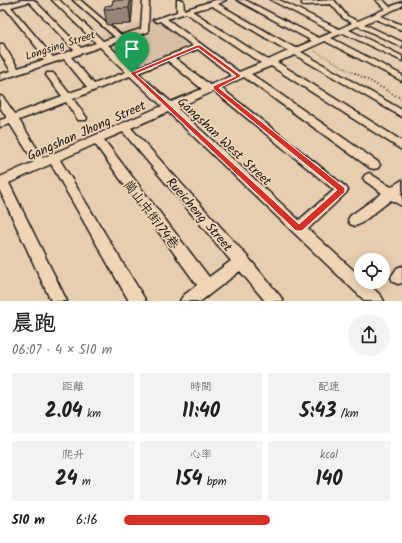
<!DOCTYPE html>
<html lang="zh-TW">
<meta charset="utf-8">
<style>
:root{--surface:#fff;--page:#f2f2f2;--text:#202124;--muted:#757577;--accent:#d93025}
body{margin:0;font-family:Kalam,"LXGW WenKai TC",sans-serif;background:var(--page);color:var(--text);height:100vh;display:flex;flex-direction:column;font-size:15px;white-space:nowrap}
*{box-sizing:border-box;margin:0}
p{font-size:13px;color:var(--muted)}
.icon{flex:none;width:22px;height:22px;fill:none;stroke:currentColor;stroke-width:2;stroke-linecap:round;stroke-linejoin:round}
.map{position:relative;height:301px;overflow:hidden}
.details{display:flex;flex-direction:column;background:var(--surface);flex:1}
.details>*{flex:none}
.controls{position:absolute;left:354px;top:253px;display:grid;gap:8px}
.controls a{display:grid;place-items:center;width:36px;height:36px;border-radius:50%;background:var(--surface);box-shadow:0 2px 10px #0003;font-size:20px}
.pin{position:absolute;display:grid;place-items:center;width:34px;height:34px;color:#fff;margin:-41px -17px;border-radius:50% 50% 50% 0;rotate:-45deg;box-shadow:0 0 4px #0007}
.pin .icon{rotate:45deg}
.round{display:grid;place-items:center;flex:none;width:42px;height:42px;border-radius:21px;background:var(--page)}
.headline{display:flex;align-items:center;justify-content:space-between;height:68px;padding:0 12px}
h1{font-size:22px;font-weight:600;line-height:30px}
.figures{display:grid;grid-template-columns:repeat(3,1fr);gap:6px;height:68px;padding:4px 12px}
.figures div{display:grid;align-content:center;border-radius:0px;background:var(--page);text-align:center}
.figures b{font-size:20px;font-weight:600}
.figures small{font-size:11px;font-weight:400}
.figures p{font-size:11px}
ul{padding:0 12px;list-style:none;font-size:13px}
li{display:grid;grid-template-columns:64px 48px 1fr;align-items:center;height:30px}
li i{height:10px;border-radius:5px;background:var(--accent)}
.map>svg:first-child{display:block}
</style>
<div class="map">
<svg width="402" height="301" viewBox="0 0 402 301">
<rect width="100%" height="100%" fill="#e7ceb0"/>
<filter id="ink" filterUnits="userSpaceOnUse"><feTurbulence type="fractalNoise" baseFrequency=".025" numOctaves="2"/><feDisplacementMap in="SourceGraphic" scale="8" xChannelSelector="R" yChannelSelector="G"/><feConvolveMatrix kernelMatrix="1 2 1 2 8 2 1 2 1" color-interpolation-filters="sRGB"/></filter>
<g filter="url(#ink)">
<!-- built -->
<path fill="#d6bfa4" d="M161 16 205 46 138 74 99 36Z"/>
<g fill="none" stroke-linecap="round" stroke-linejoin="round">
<!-- street casing -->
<g stroke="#1c1c1c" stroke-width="3">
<g id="street">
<path d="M22 0H34L81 48 96 43 52 0H59L103 41 115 37 73 0H80L121 35 141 29 143 0H149L148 32 108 45 134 69 193 46 160 21 157 22 153 20 177 12V0H183L184 10 216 0H226L218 4 295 48 312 41 237 0H245L319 38 333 32 271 0H279L339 29 352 23 343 18 331 4 304 5 302 4V2L334 0 347 16 358 21 385 9 376 0H383L390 7 402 2V6L380 16 402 25V30L375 19 364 24 402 42V47L358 26 349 30 402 56V61L343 33 331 38 402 75V81L325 41 301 52 402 110V117L295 55 277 62 402 141V150L271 66 251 74 378 162 380 165 378 168 374 169 370 168 244 77 221 88 346 187 348 190 346 193 308 229 361 277V282H367L381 296 384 301H365L168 112 131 128 247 256 280 296 283 301H265L240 271 201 301H180L183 296 197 285 95 144 60 160 146 301H129L51 164 9 183 67 301H51L0 191V177L34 162 10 124 0 127V120L7 118 0 107V96L3 97 15 114 62 96 46 75 47 73H53L69 93 87 87 64 59 0 80V74L11 71 0 53V44H3L18 68 46 59 6 9 0 10V6ZM29 2 74 50 53 57 11 7ZM212 6 288 51 268 60 192 11ZM186 13 261 63 239 72 167 19ZM100 47 126 72 94 84 71 57ZM198 49 232 76 210 85 175 58ZM168 61 202 89 171 102 138 73ZM130 76 162 106 43 158 19 120 66 102 78 120H86L87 118 73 99ZM214 91 334 190 299 220 177 108ZM123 132 231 261 209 277 104 140Z"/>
<path d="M369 173 391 187 402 180V192L400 193 402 194V206L391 200 360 224 355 226 350 224 348 220 350 216 382 193 365 181 363 178 365 175Z"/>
<path d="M402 266V283L398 284 393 282 391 277 397 268Z"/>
</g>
</g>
<!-- path-far1 -->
<path stroke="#1c1c1c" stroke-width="1.5" stroke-dasharray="0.5 2" stroke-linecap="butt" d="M315 51 356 74"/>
<!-- path -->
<path stroke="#1c1c1c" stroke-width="2" stroke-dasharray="1 2.5" stroke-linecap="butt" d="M355 73 402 99"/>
<!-- street -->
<use href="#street" fill="#efd5b6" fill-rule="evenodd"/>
</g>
<!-- wall -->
<path fill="#968674" stroke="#1c1c1c" d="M113 0H133L131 24 107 25 104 9 112 5Z"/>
<!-- shaded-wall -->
<path fill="#7a6d5e" stroke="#1c1c1c" d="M130 0H133L131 24 129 8Z"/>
<!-- building -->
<path fill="#ae9c87" stroke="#1c1c1c" d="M113 0H130L129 8 104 9 105 6 112 5Z"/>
</g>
<!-- route -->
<path fill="#d93025" stroke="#fff" fill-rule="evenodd" d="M197 45H200L242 76 219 88 345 188V192L302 231H296L130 73ZM198 48 236 76 213 86V89L337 190 299 224 136 74Z"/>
<g text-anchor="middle" stroke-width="3.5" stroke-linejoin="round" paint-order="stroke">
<!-- far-street labels -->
<g font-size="11" fill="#1c1c1c" stroke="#efd5b6">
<text transform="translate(60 45) rotate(-18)" y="4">Longsing Street</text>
</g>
<!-- street labels -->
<g font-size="13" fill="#1c1c1c" stroke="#efd5b6">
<text transform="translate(86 130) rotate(-24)" y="5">Gangshan Jhong Street</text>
<text transform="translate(225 141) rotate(43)" y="5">Gangshan West Street</text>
<text transform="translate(152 214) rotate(53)" y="5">崗山中街174巷</text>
<text transform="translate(200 214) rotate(49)" y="5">Rueicheng Street</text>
</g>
</g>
</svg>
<div class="controls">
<a><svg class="icon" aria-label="locate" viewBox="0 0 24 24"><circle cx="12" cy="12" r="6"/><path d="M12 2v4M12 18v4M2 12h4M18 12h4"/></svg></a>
</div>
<div class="pin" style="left:132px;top:73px;background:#1e9e55"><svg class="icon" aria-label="arrive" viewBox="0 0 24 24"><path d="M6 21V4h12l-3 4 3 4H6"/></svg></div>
</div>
<section class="details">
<div class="headline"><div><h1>晨跑</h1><p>06:07 · 4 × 510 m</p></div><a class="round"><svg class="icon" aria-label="share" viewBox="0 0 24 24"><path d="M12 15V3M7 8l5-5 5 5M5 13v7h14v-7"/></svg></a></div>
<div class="figures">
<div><p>距離</p><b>2.04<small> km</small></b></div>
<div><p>時間</p><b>11:40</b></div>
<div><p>配速</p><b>5:43<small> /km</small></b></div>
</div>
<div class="figures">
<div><p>爬升</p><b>24<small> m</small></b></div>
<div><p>心率</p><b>154<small> bpm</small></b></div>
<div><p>kcal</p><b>140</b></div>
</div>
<ul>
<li><b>510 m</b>6:16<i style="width:55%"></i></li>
</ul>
</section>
